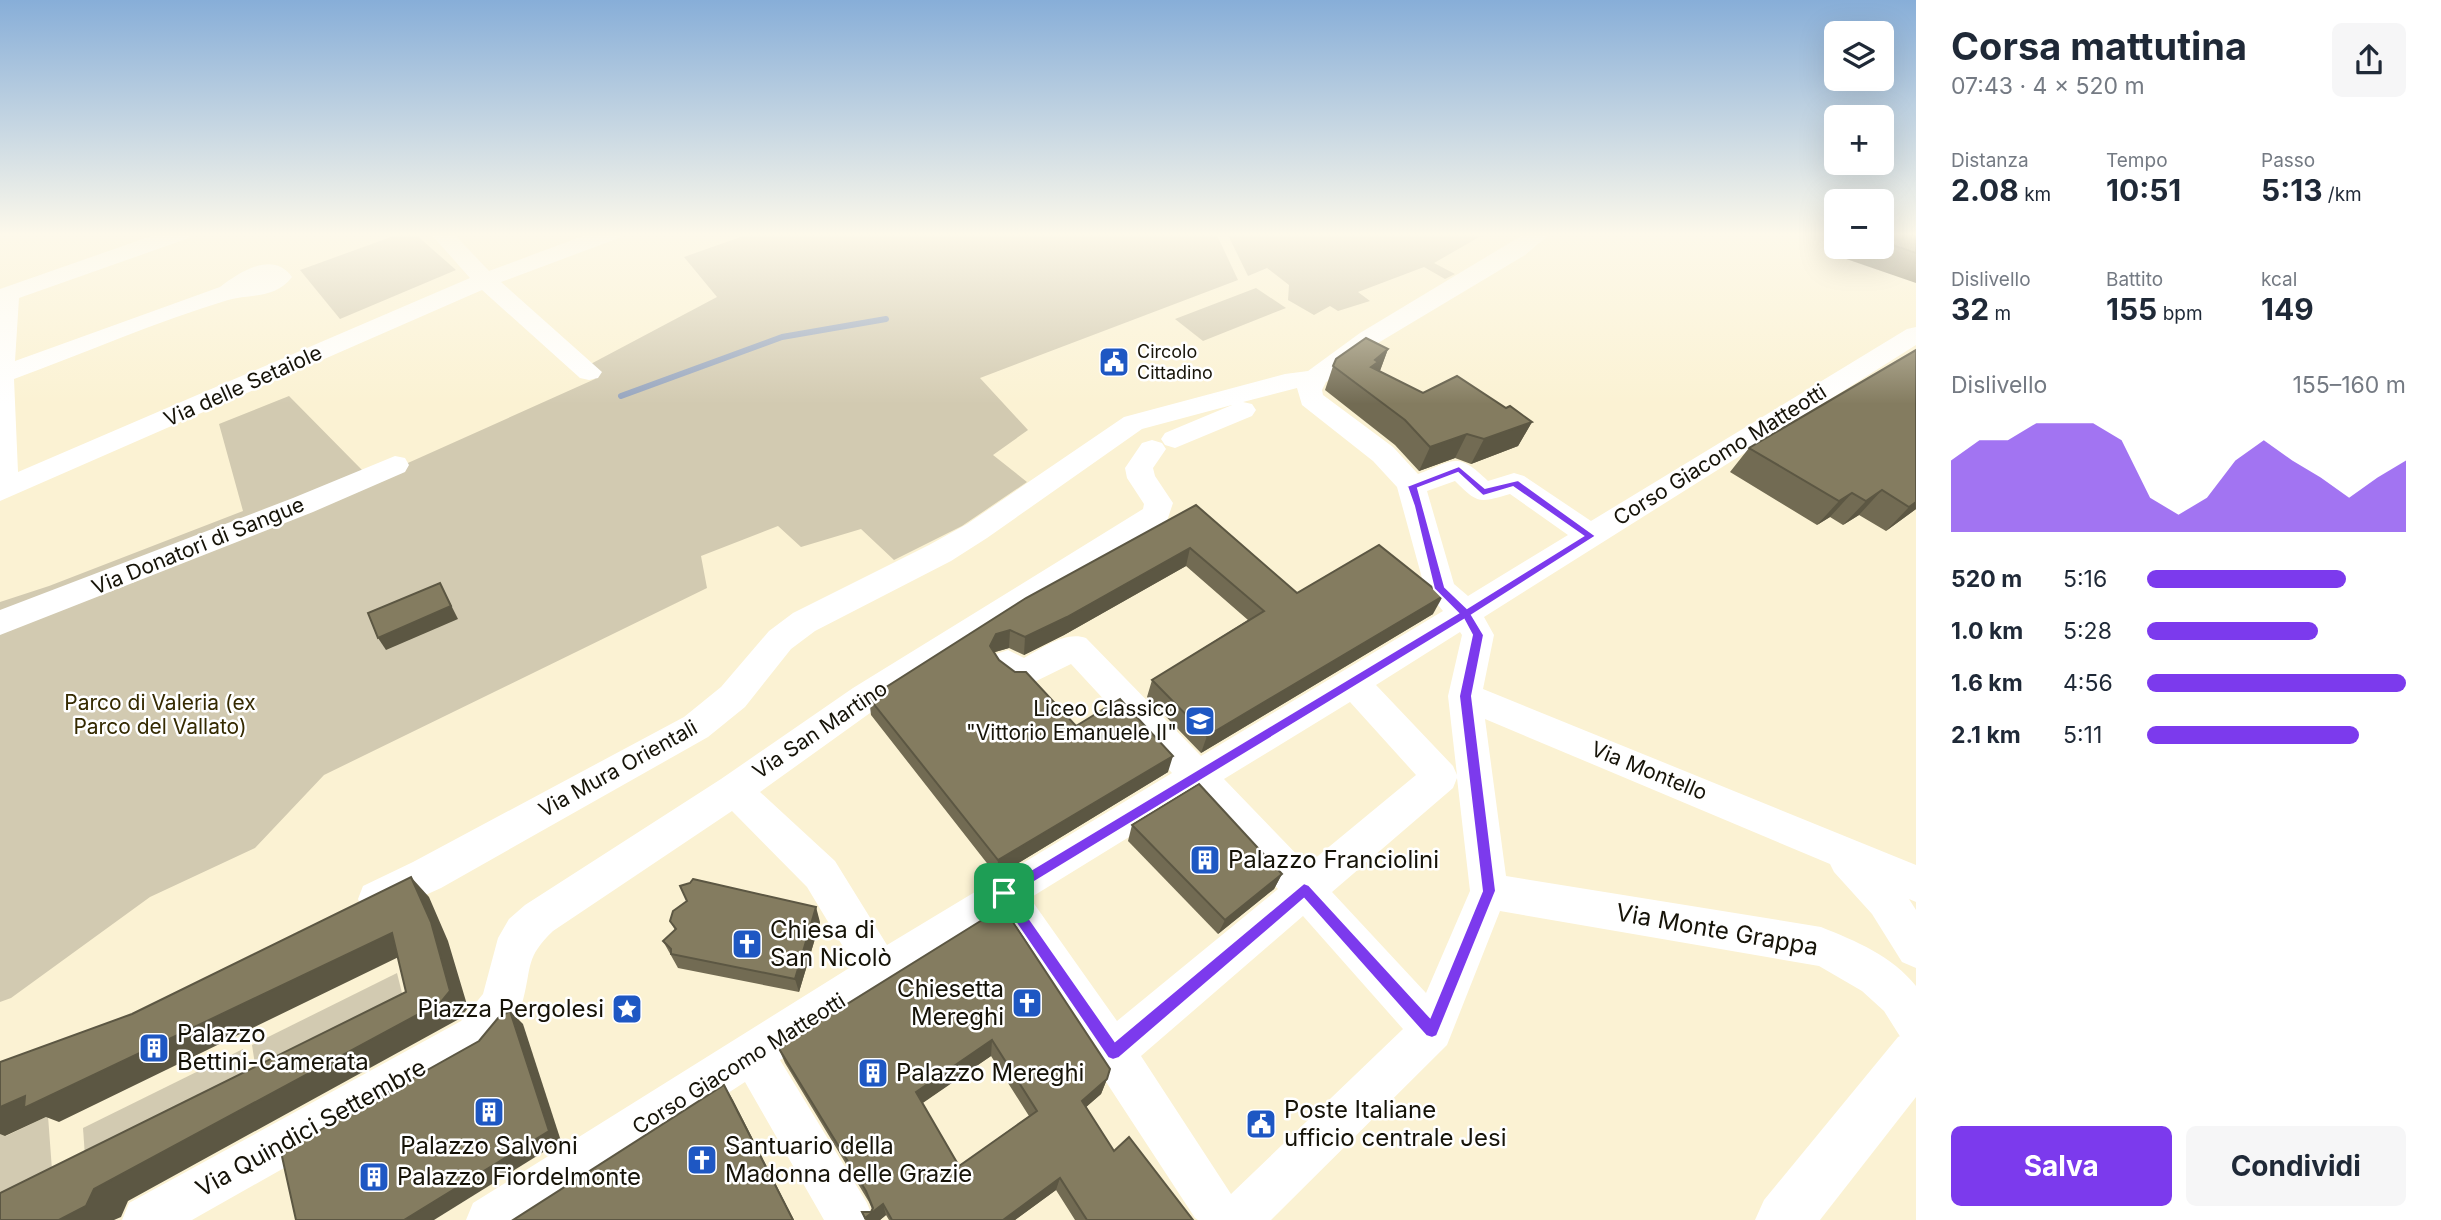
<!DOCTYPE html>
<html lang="it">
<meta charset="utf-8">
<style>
:root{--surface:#fff;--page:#f6f6f7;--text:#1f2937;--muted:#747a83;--accent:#7c3aed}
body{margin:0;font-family:Inter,sans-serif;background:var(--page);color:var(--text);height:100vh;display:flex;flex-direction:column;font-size:26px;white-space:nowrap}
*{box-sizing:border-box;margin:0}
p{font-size:23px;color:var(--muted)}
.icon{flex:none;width:38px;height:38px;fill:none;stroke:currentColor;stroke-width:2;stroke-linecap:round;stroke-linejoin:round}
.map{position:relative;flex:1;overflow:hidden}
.sheet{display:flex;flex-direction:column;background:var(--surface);width:525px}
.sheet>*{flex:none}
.fabs{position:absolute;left:1824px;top:21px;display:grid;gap:14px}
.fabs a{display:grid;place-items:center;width:70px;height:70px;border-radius:10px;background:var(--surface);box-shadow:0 7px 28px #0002;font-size:35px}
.pin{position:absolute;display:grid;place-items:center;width:60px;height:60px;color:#fff;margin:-30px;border-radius:14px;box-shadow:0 4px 10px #0006}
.round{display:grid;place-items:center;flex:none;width:74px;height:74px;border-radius:10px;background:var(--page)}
.overview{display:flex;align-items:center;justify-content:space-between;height:119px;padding:0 35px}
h1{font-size:38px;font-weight:700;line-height:52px}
.metrics{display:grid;grid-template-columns:repeat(3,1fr);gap:10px;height:119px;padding:7px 35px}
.metrics div{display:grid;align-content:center}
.metrics b{font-size:30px;font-weight:700}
.metrics small{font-size:19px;font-weight:400}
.metrics p{font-size:19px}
.chart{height:196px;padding:14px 35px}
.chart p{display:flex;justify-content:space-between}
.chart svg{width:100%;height:126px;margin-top:7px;fill:var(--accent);opacity:.7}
.action{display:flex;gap:14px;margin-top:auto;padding:14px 35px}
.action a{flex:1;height:80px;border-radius:10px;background:var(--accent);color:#fff;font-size:28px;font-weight:700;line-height:80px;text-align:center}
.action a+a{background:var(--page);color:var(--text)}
ul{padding:0 35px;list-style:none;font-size:23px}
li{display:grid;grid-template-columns:112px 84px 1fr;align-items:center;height:52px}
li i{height:18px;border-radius:9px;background:var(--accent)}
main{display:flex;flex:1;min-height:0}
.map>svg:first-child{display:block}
</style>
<main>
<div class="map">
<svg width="1916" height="1220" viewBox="0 0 1916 1220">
<rect width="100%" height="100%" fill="#fbf2d3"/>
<!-- green -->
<g fill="#d2cab1">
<path d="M402 233H414L456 270 340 319 300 270Z"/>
<path d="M752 233H1216L1238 280 980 378 1028 430 993 455 1027 482 962 526 894 560 861 529 801 547 778 526 701 556 707 588 324 775 255 848 150 897 11 998 0 1002V602L49 586 243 511 219 424 289 396 362 470 390 471 595 379 585 367 717 297 684 257Z"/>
<path d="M1227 233H1474L1481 236 1434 263 1455 274 1445 279 1424 267 1358 292 1370 301 1338 311 1330 306 1314 315 1288 300 1289 285 1267 268 1248 276Z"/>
<path d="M1256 288 1286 308 1203 341 1175 319Z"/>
<path d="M397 973 406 1009 258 1084 252 1045Z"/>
<path d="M243 1049 249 1088 86 1171 83 1128Z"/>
<path d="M0 1113 6 1136 48 1116 54 1197 0 1220Z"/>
</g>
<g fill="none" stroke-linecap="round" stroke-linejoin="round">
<!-- stream -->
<path stroke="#96a5bf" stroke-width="6" d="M621 396 782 337 886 319"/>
<!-- minor -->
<g fill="#fff" fill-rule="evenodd">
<path d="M160 233H192L189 238 19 298 15 361 220 287C240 272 273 250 292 277 276 299 249 294 228 300 155 322 85 353 14 379L18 472 470 278 430 233H453L489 271 591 233H622L619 238 501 282 602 372 598 378 589 380 580 378 482 290 0 501V289Z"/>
<path d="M1526 233H1551L1525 255 1378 343 1326 382 1322 390 1323 395 1393 447 1418 474C1455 460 1457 451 1488 481L1514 473 1524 476 1591 521 1907 329 1916 327V345L1484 617 1494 635 1483 689 1916 865V902L1909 899 1916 910V968L1902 962 1872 914 1834 872 1830 864 1485 719 1506 876 1821 927C1856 941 1892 956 1916 986V1044L1901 1038 1884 1011 1862 991 1819 966 1500 911 1447 1045 1271 1220H1198L1195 1218 999 918 780 1060 867 1203 874 1220H824L745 1082 532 1220H466L473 1203 854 965 807 887 732 811 553 931C525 958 532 966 523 1000 517 1020 505 1036 491 1051L192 1220H122L129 1203 461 1021 483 994 498 938 509 919 525 905 721 779 853 688 1143 509 1144 504 1127 478 1125 468 1142 443 1152 440 1162 443 1166 449 1153 468 1155 476 1173 503 1167 521 877 708 760 792 835 861 887 945 1172 773 1071 664 1020 689C1006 685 998 676 992 663L996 654 1008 650 1024 658C1043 648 1065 631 1086 638L1201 756 1443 611 1425 589 1397 487 1373 461 1302 405 1297 388 1243 402 1252 404 1256 410 1252 416 1175 448 1165 445 1161 439 1165 433 1232 405 1142 429 987 538 951 561 815 631 791 649 745 707 708 737 441 888 377 917 363 912 358 899 363 886 413 862 684 717 721 687 769 631 793 613 929 545 967 524 1124 417 1285 374 1308 371 1360 333ZM1455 481C1478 504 1479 503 1510 494L1568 535 1468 596 1454 584 1427 491ZM1460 632 1462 635 1448 696 1457 775 1453 766 1376 685ZM1350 702 1416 775 1307 865 1224 779ZM1457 778 1470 891 1426 993 1332 892 1453 788ZM1194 797 1278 889 1117 1021 1030 898ZM1303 916 1403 1029 1231 1194 1141 1056Z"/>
<path d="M395 456 405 458 409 465 405 472 313 512 0 635V610L293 498Z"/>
</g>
<!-- major -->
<path fill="#fff" fill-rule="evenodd" d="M1916 1029V1097L1820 1220H1755L1764 1200 1898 1037Z"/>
</g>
<!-- wall -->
<g fill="#726b53" fill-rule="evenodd">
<path d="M1881 233H1916V283L1826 252 1836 239V247H1881Z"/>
<path d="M1388 349 1380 371 1423 393 1506 408 1532 422 1518 446 1471 464 1455 458 1419 471 1395 445 1325 390 1333 366Z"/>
<path d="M1916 350V509L1886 531 1859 515 1843 525 1830 517 1817 525 1730 472 1749 448Z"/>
<path d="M1196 505 1297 593 1433 614 1201 753 1147 697 1152 680 1248 620 1186 566 1064 635 1024 655 1009 648 995 652 994 653 999 660 1076 726 1168 772 997 876 871 715 869 698Z"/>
<path d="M1132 825 1282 874 1274 889 1218 934 1128 841Z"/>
<path d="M1003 907 1107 1079 1101 1094 1086 1107 1114 1151 1193 1220H1075L1056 1190 1015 1220H889L886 1215 880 1220H865L862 1212H871L872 1209 869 1202 785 1063 778 1047ZM991 1056 1029 1116 959 1166 922 1103Z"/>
<path d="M670 921 820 922 799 992 678 968 663 941 675 930Z"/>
</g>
<!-- shaded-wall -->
<g fill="#5c5743">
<path d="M1388 349 1379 373 1363 389 1375 360Z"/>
<path d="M1532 422 1518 446 1471 464 1484 439Z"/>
<path d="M1467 434 1455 458 1419 471 1430 447Z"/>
<path d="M1882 490 1859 515 1843 525 1866 501Z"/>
<path d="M1852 493 1830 517 1817 525 1839 501Z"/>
<path d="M1916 502V509L1886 531 1909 507Z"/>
<path d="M1190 548 1186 566 1064 635 1024 655 1025 637Z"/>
<path d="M440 583 458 619 386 650 378 638Z"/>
<path d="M1443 596 1433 614 1201 753 1207 736Z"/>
<path d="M1010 630 1009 648 995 652 990 664V646L996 634Z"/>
<path d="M1173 756 1168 772 997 876 998 860Z"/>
<path d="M1282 874 1274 889 1218 934 1225 920Z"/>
<path d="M411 877 429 897 448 941 468 1008 459 1019 128 1201 121 1217 114 1220H59L94 1189 450 991Z"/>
<path d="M816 907 820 922 799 992 795 979Z"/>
<path d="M392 933 411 951 59 1122 46 1117 5 1136 0 1134V1107Z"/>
<path d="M510 1011 523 1024 561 1141 434 1220H404Z"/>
<path d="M992 1040 991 1056 917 1107 916 1092Z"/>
<path d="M1107 1079 1101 1094 1077 1115 1082 1101Z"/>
<path d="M724 1085 733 1100 794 1220H793Z"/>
<path d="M1060 1178 1056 1190 1015 1220H1003Z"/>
<path d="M883 1204 886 1215 880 1220H866L865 1218Z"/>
</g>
<!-- building -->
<g fill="#847c60" stroke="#5c5743" stroke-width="2" fill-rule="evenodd">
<path d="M1881 233H1916V253L1881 241Z"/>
<path d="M1366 338 1388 349 1375 360 1378 362 1371 367 1423 393 1457 376 1506 408 1510 406 1532 422 1484 439 1467 434 1430 447 1405 420 1333 366 1336 359Z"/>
<path d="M1916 350V502L1909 507 1882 490 1866 501 1852 493 1839 501 1749 448Z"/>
<path d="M1196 505 1297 593 1379 545 1443 596 1207 736 1152 680 1264 611 1190 548 1067 617 1025 637 1010 630 996 634 990 646 999 660 1015 672H1026L1076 726 1120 699 1173 756 998 860 869 698 1026 598Z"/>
<path d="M440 583 451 606 378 638 368 613Z"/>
<path d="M1199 784 1282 874 1225 920 1132 825Z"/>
<path d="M411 877 431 922 450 991 441 1002 94 1189 86 1206 59 1220H0V1193L406 992 392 933 24 1108 25 1096 0 1107V1062L132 1014Z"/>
<path d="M693 879 816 907 795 979 671 954V949L663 941 676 929 670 921 673 911 687 901 680 886 690 883Z"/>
<path d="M1003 907 1110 1069 1107 1079 1082 1101 1114 1151 1129 1137 1193 1220H1087L1060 1178 1003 1220H892L883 1204 865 1218 862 1212H871L873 1208 866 1191 778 1047ZM992 1040 1037 1111 959 1166 916 1092Z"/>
<path d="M510 1011 549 1131 404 1220H296L281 1152 479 1041 498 1018Z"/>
<path d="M724 1085 793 1220H513Z"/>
</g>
<!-- sky -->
<linearGradient id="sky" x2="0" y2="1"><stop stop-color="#87aed8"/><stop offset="0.58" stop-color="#fdf9eb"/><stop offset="1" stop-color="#fdf9eb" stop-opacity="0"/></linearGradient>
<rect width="1916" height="404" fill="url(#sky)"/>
<!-- route -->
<path fill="#7c3aed" stroke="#fff" stroke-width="2" fill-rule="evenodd" d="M1459 466 1485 488 1518 480 1596 536 1472 615 1484 635 1472 696 1496 891 1437 1036 1432 1038 1426 1036 1304 899 1119 1058 1113 1060 1108 1058 999 898V889L1458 613 1434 589 1414 506 1407 486ZM1458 473 1483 496 1513 487 1583 536 1467 608 1445 587 1418 488ZM1464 620 1472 635 1459 696 1482 891 1430 1017 1309 885 1304 883 1115 1041 1013 895Z"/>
<!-- icons -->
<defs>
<g id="civic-square" transform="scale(1.575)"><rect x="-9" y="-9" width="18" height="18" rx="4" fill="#1e57c3" stroke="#fff"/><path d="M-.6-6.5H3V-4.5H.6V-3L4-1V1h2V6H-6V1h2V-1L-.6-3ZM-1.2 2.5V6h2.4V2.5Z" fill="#fff"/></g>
<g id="school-square" transform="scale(1.575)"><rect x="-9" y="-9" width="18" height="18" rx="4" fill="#1e57c3" stroke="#fff"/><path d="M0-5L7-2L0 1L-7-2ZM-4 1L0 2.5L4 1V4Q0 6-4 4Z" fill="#fff"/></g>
<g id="building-square" transform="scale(1.575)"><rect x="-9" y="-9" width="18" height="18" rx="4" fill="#1e57c3" stroke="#fff"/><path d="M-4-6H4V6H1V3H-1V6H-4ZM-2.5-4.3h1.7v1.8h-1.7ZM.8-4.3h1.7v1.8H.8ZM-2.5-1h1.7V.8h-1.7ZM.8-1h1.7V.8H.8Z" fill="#fff"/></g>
<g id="church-square" transform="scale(1.575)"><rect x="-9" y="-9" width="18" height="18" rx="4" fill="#1e57c3" stroke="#fff"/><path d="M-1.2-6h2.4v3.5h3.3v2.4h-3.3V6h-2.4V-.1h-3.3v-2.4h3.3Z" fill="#fff"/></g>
<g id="sight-square" transform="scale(1.575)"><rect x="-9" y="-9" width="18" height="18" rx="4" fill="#1e57c3" stroke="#fff"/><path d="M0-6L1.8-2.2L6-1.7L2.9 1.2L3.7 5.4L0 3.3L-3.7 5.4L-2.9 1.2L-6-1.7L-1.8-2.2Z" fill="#fff"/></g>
</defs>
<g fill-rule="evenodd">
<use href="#civic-square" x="1114" y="362"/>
<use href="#school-square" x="1200" y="721"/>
<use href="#building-square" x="1205" y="860"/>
<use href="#church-square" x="747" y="944"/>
<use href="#church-square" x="1027" y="1003"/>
<use href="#sight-square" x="627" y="1009"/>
<use href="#building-square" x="154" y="1048"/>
<use href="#building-square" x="873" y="1073"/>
<use href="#building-square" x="489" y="1112"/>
<use href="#civic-square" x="1261" y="1124"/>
<use href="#church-square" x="702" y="1160"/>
<use href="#building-square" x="374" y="1177"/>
</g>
<g text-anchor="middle" stroke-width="5" stroke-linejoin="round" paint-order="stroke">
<!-- far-poi labels -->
<g font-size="18" fill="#161308" stroke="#fff" text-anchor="start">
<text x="1137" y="358">Circolo<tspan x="1137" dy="21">Cittadino</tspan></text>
</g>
<!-- street labels -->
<g font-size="21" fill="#161308" stroke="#fff">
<text transform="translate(243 386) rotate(-24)" y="7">Via delle Setaiole</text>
<text transform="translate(1720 455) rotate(-32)" y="7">Corso Giacomo Matteotti</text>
<text transform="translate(198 546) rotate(-22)" y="7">Via Donatori di Sangue</text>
<text transform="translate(820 730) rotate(-34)" y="7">Via San Martino</text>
<text transform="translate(618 769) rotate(-29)" y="7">Via Mura Orientali</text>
<text transform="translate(1649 771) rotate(22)" y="7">Via Montello</text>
<text transform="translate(739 1064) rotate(-32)" y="7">Corso Giacomo Matteotti</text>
</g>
<!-- park labels -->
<g font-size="21" fill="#352a01" stroke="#fff">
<text x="160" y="710">Parco di Valeria (ex<tspan x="160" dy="24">Parco del Vallato)</tspan></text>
</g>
<!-- poi labels -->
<g font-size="21" fill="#161308" stroke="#fff" text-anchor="end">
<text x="1177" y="716">Liceo Classico<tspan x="1177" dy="24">"Vittorio Emanuele II"</tspan></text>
</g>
<!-- near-poi labels -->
<g font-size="24" fill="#161308" stroke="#fff" text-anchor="start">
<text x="1228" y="868">Palazzo Franciolini</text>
<text x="770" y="938">Chiesa di<tspan x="770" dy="28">San Nicolò</tspan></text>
<text x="1004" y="997" text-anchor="end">Chiesetta<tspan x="1004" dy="28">Mereghi</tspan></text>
<text x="604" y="1017" text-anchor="end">Piazza Pergolesi</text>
<text x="177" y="1042">Palazzo<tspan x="177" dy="28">Bettini-Camerata</tspan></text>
<text x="896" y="1081">Palazzo Mereghi</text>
<text x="1284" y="1118">Poste Italiane<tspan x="1284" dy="28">ufficio centrale Jesi</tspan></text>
<text x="489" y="1154" text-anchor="middle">Palazzo Salvoni</text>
<text x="725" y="1154">Santuario della<tspan x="725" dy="28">Madonna delle Grazie</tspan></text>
<text x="397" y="1185">Palazzo Fiordelmonte</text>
</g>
<!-- near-street labels -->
<g font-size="24" fill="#161308" stroke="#fff">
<text transform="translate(1717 930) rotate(10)" y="8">Via Monte Grappa</text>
<text transform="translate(311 1128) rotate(-29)" y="8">Via Quindici Settembre</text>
</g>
</g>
</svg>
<div class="fabs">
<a><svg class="icon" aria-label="layers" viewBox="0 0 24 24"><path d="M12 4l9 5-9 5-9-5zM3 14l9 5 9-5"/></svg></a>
<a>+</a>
<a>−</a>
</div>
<div class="pin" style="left:1004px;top:893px;background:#1e9e55"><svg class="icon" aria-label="arrive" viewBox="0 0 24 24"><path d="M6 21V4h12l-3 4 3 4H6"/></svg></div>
</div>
<section class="sheet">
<div class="overview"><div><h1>Corsa mattutina</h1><p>07:43 · 4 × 520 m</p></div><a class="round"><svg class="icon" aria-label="share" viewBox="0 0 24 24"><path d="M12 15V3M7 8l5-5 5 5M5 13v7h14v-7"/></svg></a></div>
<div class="metrics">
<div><p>Distanza</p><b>2.08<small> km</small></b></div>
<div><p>Tempo</p><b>10:51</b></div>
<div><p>Passo</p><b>5:13<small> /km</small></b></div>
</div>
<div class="metrics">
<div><p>Dislivello</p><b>32<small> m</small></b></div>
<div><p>Battito</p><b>155<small> bpm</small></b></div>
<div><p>kcal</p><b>149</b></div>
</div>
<div class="chart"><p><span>Dislivello</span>155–160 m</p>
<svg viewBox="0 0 160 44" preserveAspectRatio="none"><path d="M0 44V19L10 12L20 12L30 6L40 6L50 6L60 12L70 32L80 38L90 32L100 19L110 12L120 19L130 25L140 32L150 25L160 19V44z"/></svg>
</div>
<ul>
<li><b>520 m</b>5:16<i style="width:77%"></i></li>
<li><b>1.0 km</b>5:28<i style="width:66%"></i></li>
<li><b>1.6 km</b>4:56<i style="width:100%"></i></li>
<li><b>2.1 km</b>5:11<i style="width:82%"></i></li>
</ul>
<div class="action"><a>Salva</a><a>Condividi</a></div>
</section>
</main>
